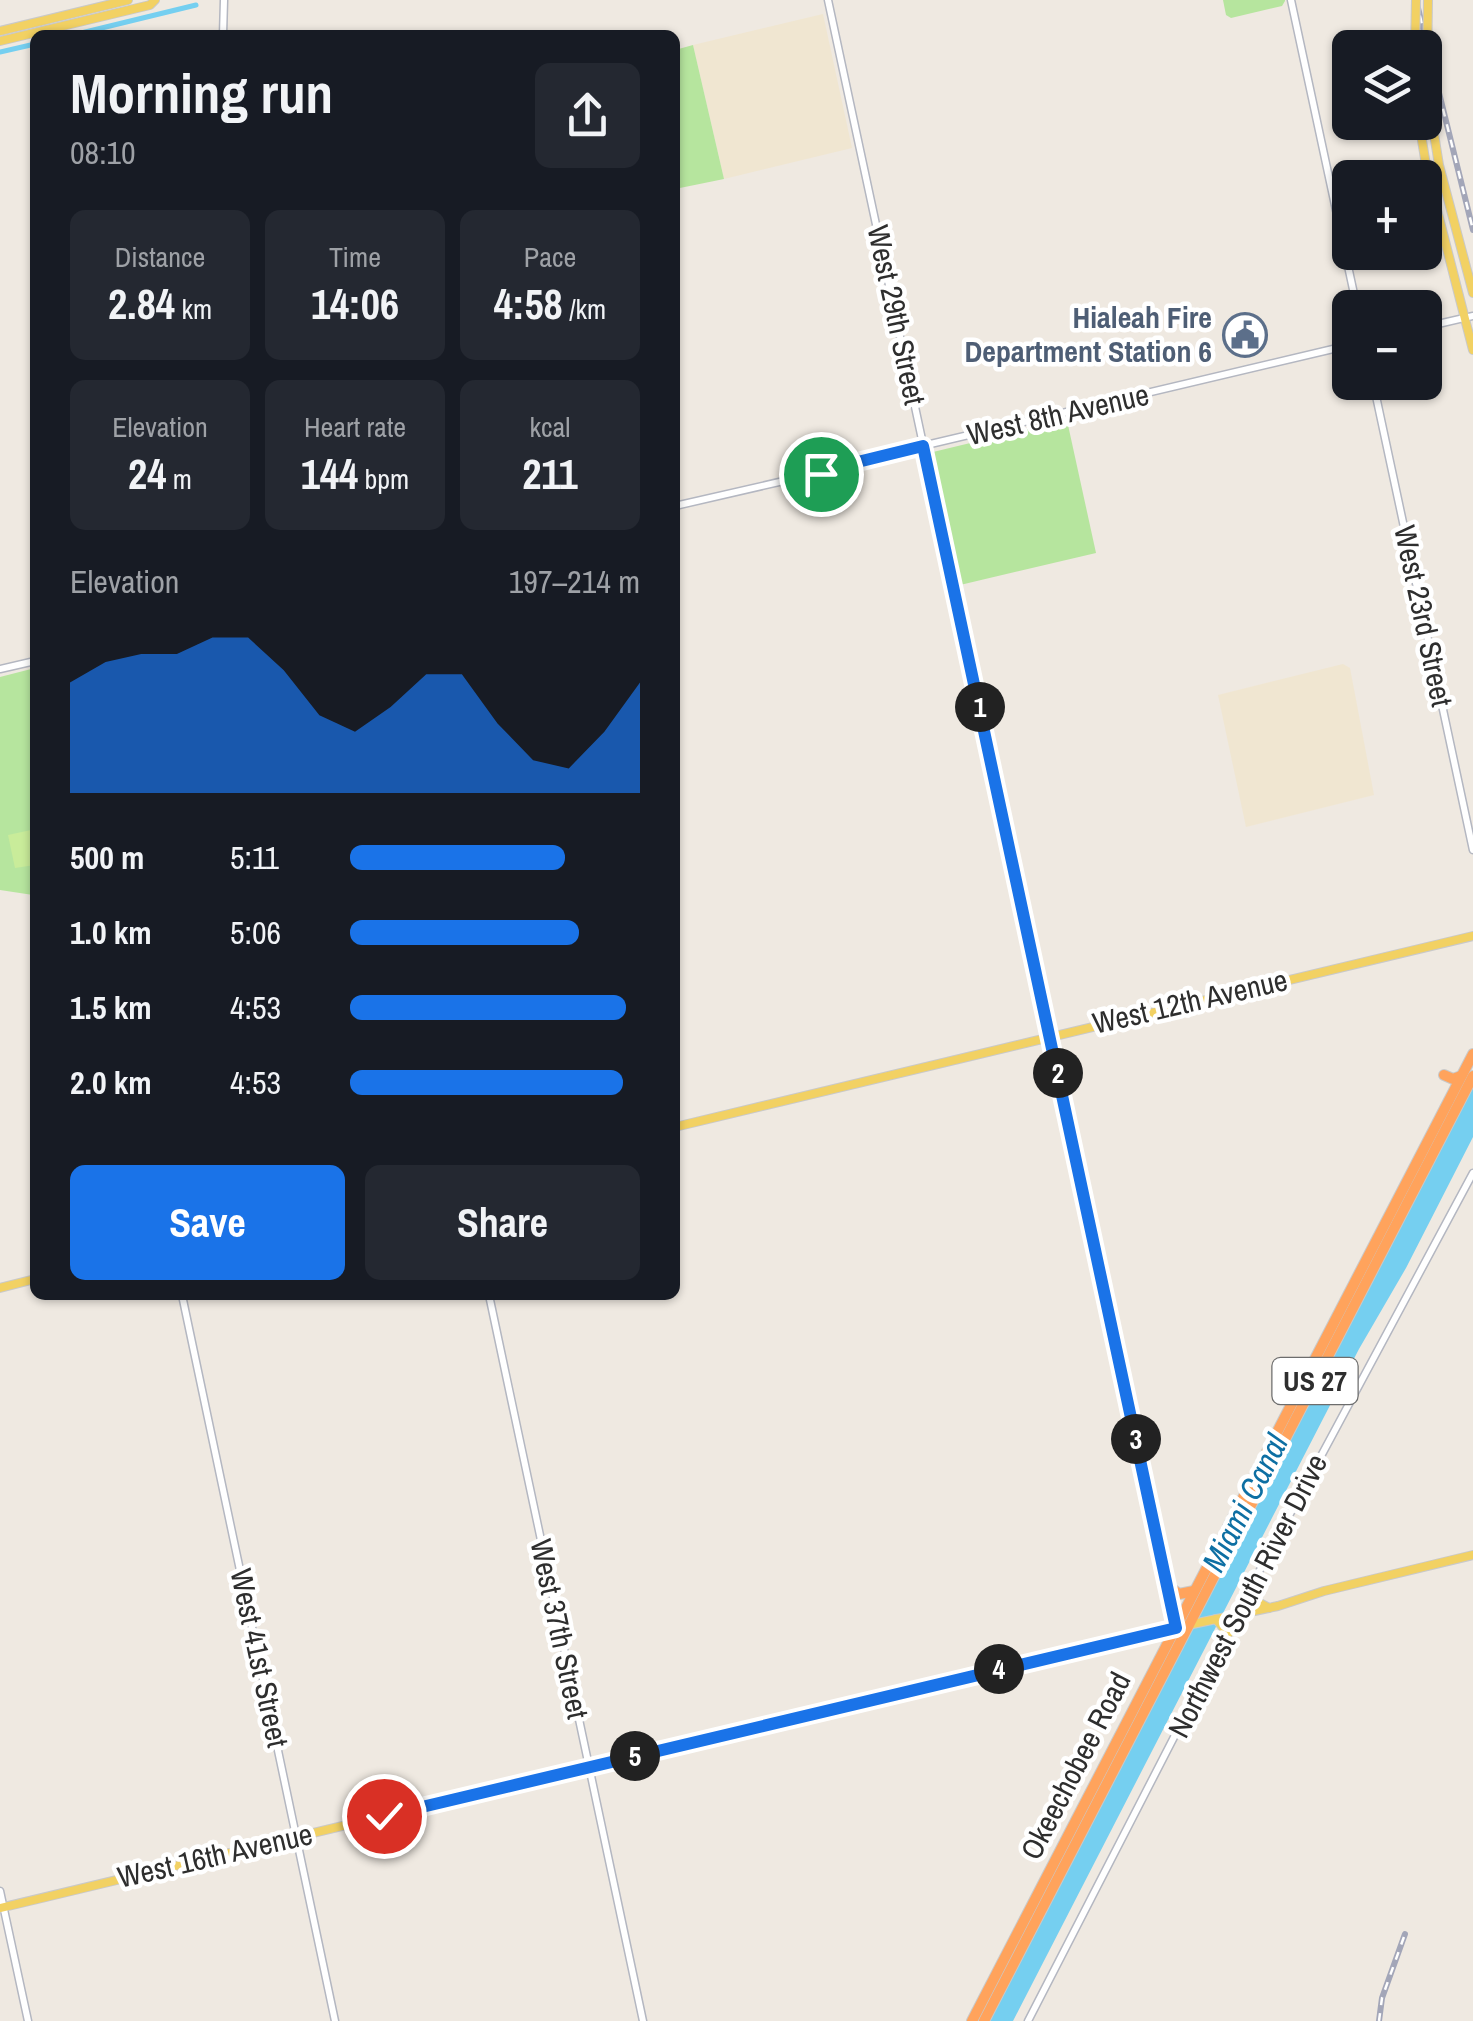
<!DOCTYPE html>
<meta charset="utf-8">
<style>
:root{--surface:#171b24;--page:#242831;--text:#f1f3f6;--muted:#9ea1a6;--accent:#1a73e8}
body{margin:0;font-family:"Archivo Narrow",sans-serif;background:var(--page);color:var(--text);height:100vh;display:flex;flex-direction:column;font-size:38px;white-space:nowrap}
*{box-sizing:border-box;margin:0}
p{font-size:32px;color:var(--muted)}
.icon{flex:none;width:55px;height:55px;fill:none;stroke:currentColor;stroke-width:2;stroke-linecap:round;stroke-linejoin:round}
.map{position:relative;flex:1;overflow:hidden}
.sheet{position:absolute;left:30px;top:30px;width:650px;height:1270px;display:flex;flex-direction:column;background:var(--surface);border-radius:15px;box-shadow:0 2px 8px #0004}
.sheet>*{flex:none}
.tools{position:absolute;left:1332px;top:30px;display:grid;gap:20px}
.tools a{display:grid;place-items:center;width:110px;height:110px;border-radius:15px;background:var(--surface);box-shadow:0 2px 8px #0004;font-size:50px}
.pin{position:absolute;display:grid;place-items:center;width:85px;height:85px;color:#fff;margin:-42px;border:5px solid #fff;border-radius:50%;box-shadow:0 2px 10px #0007}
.km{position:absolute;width:50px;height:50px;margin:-25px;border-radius:50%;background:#222;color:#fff;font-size:28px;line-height:50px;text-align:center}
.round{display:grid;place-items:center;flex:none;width:105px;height:105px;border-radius:15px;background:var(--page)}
.overview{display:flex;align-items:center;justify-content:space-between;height:170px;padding:0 40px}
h1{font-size:55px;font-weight:700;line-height:75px}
.stats{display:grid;grid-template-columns:repeat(3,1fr);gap:15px;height:170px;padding:10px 40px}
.stats div{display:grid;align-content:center;border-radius:15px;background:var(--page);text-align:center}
.stats b{font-size:42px;font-weight:700}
.stats small{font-size:28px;font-weight:400}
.stats p{font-size:28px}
.chart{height:280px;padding:20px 40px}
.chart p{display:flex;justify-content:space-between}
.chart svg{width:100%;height:180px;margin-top:10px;fill:var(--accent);opacity:.7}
.cta{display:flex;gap:20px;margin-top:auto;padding:20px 40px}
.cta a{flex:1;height:115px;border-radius:15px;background:var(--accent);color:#fff;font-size:40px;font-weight:700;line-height:115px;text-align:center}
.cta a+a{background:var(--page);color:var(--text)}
ul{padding:0 40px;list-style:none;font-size:32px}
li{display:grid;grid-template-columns:160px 120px 1fr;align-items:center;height:75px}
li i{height:25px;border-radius:12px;background:var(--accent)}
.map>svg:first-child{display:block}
</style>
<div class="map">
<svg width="1473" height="2021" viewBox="0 0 1473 2021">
<rect width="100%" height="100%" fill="#efe9e1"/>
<!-- education -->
<g fill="#f0e6d1">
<path d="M823 14 852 148 724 179 693 45Z"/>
<path d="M1343 664 1350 668 1374 795 1246 827 1218 695Z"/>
</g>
<!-- green -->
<g fill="#b6e59e">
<path d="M1223 0H1285V1L1282 6 1231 18 1226 15Z"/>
<path d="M693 45 724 179 675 189V50Z"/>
<path d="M1061 421 1068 425 1096 553 960 585 933 452Z"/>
<path d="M35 668V895H33L0 890V677Z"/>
</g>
<!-- pitch -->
<path fill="#c9ec9a" d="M31 830 35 865 15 868 8 835Z"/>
<!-- water -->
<path fill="#75cff0" d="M1473 1086V1137L1406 1268 1359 1349 1013 2021H990Z"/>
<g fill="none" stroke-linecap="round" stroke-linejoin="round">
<!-- canal -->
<g stroke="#75cff0" stroke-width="5">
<path d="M73 35 196 5"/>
<path d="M0 52 35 44"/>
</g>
<!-- minor casing -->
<g stroke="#b4b7c1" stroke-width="9">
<g id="minor">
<path d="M828 0 1176 1627"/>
<path d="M1291 0 1357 308"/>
<path d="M223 35 224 0"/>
<path d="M1425 327 1473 316"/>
<path d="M1373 382 1473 850"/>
<path d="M801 477 805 472 824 470"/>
<path d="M675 506 801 477 808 478 888 454 1350 345"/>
<path d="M0 669 35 661"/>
<path d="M182 1295 335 2021"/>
<path d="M489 1295 643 2021"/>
<path d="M0 1891 28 2021"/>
<path d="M1028 2021 1262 1566 1473 1173"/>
</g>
</g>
<!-- major casing -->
<g stroke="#c9c9c9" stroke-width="10">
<g id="major">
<path d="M0 31 128 0"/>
<path d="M0 41 150 5 155 0"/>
<path d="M1431 115 1439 165 1473 293"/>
<path d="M1419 122 1427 171 1473 350"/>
<path d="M675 1127 1473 936"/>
<path d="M0 1288 35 1279"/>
<path d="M1251 1589 1256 1601 1269 1608"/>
<path d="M1216 1619 1228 1634"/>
<path d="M0 1908 1131 1637 1278 1606 1324 1591 1473 1555"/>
</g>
</g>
<!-- highway casing -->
<g stroke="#c9c9c9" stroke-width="12">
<g id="highway">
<path d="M1444 1075 1453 1079 1461 1076"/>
<path d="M1167 1585 1179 1594 1194 1591"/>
<path d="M972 2021 1473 1054"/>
<path d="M984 2021 1473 1076"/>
</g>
</g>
<!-- minor -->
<use href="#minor" stroke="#fff" stroke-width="6"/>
<!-- major -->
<use href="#major" stroke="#f2d163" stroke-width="8"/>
<!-- highway -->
<use href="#highway" stroke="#ffa35c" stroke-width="10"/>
<!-- rail casing -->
<g stroke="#a3a6b8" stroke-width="6">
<g id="rail">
<path d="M1416 0 1473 230"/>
<path d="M1379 2021 1382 1998 1405 1934"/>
</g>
</g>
<!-- rail -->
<use href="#rail" stroke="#fff" stroke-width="2.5" stroke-dasharray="8" stroke-linecap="butt"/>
<!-- major-bridge casing -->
<g stroke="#c9c9c9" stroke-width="10" stroke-linecap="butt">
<g id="major-bridge">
<path d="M1428 0 1427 71 1431 115"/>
<path d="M1415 48 1416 0"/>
</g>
</g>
<!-- major-bridge -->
<use href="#major-bridge" stroke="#f2d163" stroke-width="8"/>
</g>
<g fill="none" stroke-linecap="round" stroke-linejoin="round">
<!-- route casing -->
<g stroke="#fff" stroke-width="20">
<path id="route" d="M384 1816 1176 1628 923 446 825 470 821 474"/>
</g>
<!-- route -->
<use href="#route" stroke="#1a73e8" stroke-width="12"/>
</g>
<!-- icons -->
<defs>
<g id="civic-ring" transform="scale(2.25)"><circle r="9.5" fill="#fff" stroke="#5c6f8a" stroke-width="1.5"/><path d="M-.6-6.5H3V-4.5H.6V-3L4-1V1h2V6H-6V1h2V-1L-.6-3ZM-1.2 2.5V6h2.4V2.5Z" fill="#5c6f8a"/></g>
</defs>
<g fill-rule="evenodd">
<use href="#civic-ring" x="1245" y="335"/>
</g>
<g text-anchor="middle" stroke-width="9" stroke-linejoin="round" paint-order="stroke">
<!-- shield labels -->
<rect fill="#fff" stroke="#6d6d6d" stroke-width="2.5" x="1272.5" y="1358" width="85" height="46" rx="8"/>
<g font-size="28" font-weight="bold" fill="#2e2e2e">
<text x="1315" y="1391">US 27</text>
</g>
<!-- street labels -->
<g font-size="30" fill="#2e2e2e" stroke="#fff">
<text transform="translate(896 315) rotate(78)" y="10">West 29th Street</text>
<text transform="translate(1058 415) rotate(-13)" y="10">West 8th Avenue</text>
<text transform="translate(1423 616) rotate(78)" y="10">West 23rd Street</text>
<text transform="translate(1190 1002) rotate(-13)" y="10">West 12th Avenue</text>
<text transform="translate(1248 1596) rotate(-63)" y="10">Northwest South River Drive</text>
<text transform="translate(559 1629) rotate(78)" y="10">West 37th Street</text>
<text transform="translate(259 1658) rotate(78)" y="10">West 41st Street</text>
<text transform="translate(1076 1766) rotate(-63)" y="10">Okeechobee Road</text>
<text transform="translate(215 1856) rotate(-13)" y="10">West 16th Avenue</text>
</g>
<!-- service labels -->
<g font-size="30" font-weight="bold" fill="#4e5e75" stroke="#fff" text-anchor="end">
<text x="1212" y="328">Hialeah Fire<tspan x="1212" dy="34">Department Station 6</tspan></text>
</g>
<!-- water labels -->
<g font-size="32" font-style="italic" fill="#0d6fa3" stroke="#fff">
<text transform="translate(1245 1503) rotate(-63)" y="11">Miami Canal</text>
</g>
</g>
</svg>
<div class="tools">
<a><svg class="icon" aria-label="layers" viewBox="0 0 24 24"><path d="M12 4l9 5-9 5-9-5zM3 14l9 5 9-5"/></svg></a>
<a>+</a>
<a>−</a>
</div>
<div class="pin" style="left:821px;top:474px;background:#1e9e55"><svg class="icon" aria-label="arrive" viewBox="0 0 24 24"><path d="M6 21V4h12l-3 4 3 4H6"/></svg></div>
<div class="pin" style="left:384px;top:1816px;background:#d93025"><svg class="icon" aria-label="check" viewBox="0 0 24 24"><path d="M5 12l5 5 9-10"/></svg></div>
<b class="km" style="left:980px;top:707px">1</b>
<b class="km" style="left:1058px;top:1073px">2</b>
<b class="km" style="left:1136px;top:1439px">3</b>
<b class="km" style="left:999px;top:1669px">4</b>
<b class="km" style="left:635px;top:1756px">5</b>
<section class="sheet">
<div class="overview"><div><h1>Morning run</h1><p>08:10</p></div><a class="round"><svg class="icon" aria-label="share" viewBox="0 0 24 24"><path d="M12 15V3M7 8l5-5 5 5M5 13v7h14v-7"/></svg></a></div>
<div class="stats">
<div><p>Distance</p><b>2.84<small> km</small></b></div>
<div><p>Time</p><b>14:06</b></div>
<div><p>Pace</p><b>4:58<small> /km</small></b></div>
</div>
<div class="stats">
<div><p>Elevation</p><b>24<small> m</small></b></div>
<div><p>Heart rate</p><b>144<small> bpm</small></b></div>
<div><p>kcal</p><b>211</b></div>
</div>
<div class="chart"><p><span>Elevation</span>197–214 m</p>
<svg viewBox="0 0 160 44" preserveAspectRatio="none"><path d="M0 44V17L10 12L20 10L30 10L40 6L50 6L60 14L70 25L80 29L90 23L100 15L110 15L120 27L130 36L140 38L150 29L160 17V44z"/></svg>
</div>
<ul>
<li><b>500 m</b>5:11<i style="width:74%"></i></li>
<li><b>1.0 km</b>5:06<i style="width:79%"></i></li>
<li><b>1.5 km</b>4:53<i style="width:95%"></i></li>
<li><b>2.0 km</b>4:53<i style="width:94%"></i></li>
</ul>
<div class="cta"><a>Save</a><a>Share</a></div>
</section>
</div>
